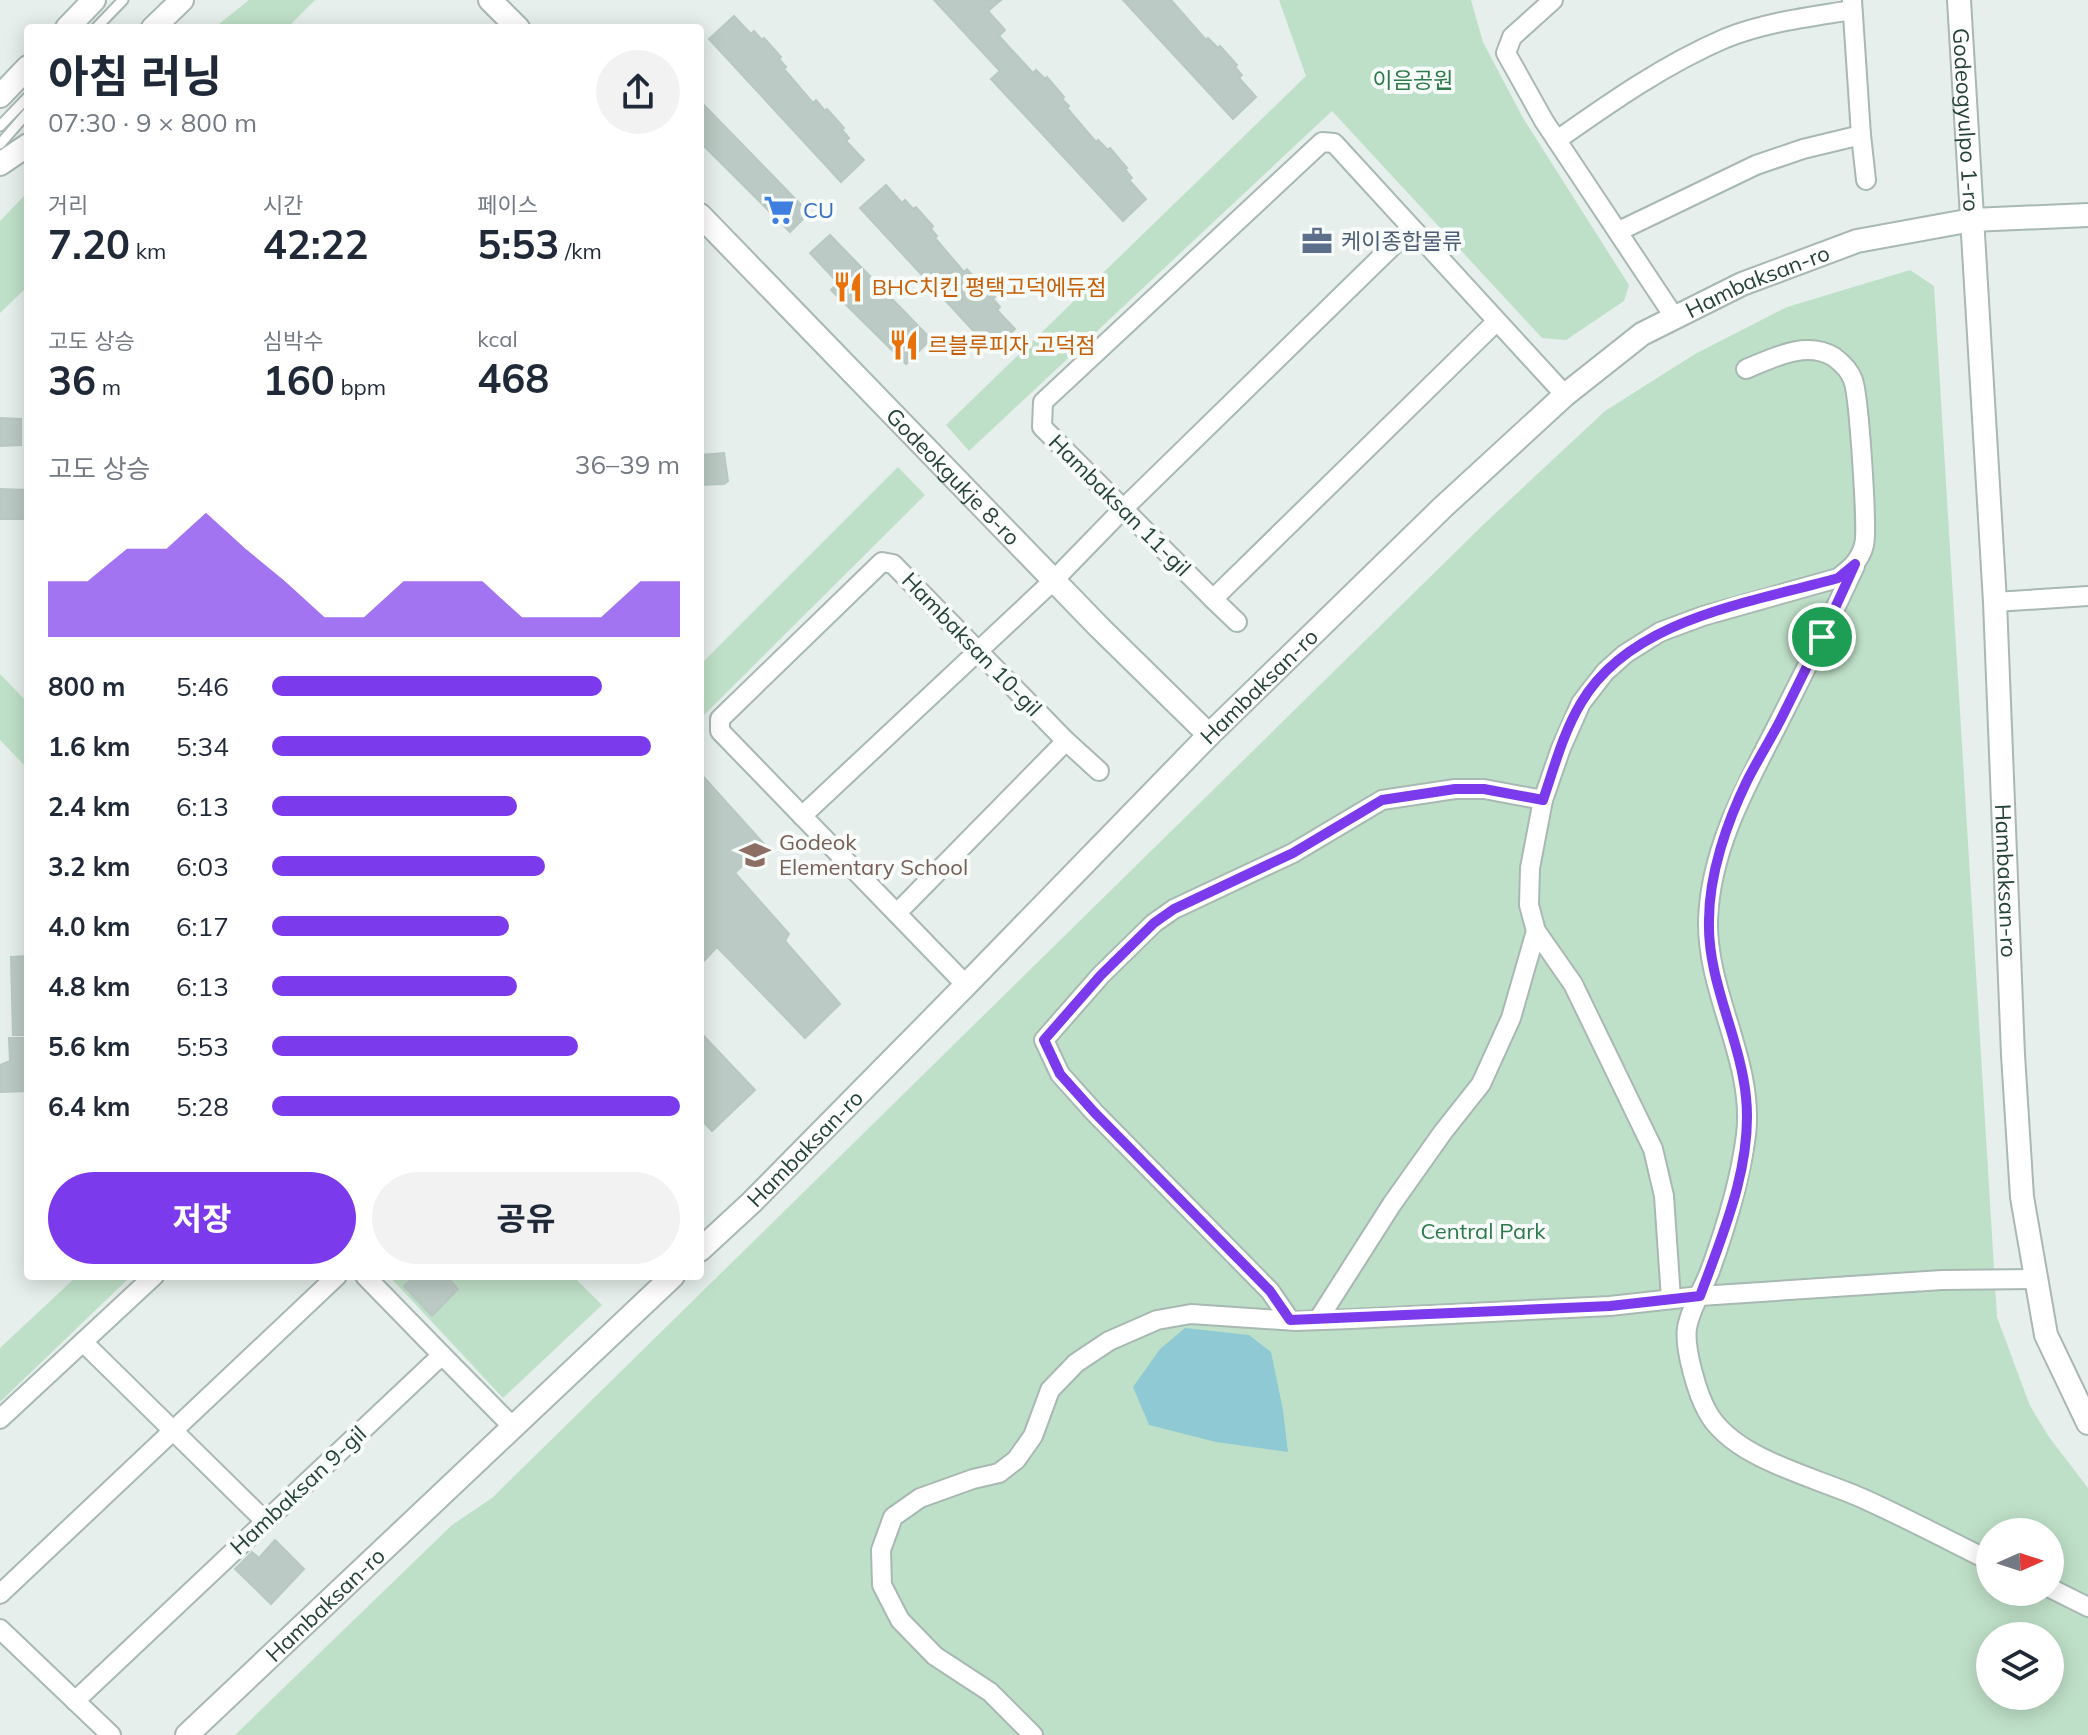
<!DOCTYPE html>
<html lang="ko">
<meta charset="utf-8">
<style>
:root{--surface:#fff;--page:#f2f2f3;--text:#1f2937;--muted:#747a83;--accent:#7c3aed}
body{margin:0;font-family:Mulish,"Noto Sans KR",sans-serif;background:var(--page);color:var(--text);height:100vh;display:flex;flex-direction:column;font-size:30px;white-space:nowrap}
*{box-sizing:border-box;margin:0}
p{font-size:26px;color:var(--muted)}
.icon{flex:none;width:44px;height:44px;fill:none;stroke:currentColor;stroke-width:2;stroke-linecap:round;stroke-linejoin:round}
.map{position:relative;flex:1;overflow:hidden}
.details{position:absolute;left:24px;top:24px;width:680px;height:1256px;display:flex;flex-direction:column;background:var(--surface);border-radius:8px;box-shadow:0 4px 20px #0003}
.details>*{flex:none}
.needle{width:52px;rotate:87deg}
.tools{position:absolute;left:1976px;top:1518px;display:grid;gap:16px}
.tools a{display:grid;place-items:center;width:88px;height:88px;border-radius:50%;background:var(--surface);box-shadow:0 4px 20px #0003;font-size:40px}
.pin{position:absolute;display:grid;place-items:center;width:68px;height:68px;color:#fff;margin:-34px;border:4px solid #fff;border-radius:50%;box-shadow:0 2px 8px #0007}
.round{display:grid;place-items:center;flex:none;width:84px;height:84px;border-radius:42px;background:var(--page)}
.head{display:flex;align-items:center;justify-content:space-between;height:136px;padding:0 24px}
h1{font-size:44px;font-weight:700;line-height:60px}
.figures{display:grid;grid-template-columns:repeat(3,1fr);gap:12px;height:136px;padding:8px 24px}
.figures div{display:grid;align-content:center}
.figures b{font-size:40px;font-weight:700}
.figures small{font-size:22px;font-weight:400}
.figures p{font-size:22px}
.chart{height:224px;padding:16px 24px}
.chart p{display:flex;justify-content:space-between}
.chart svg{width:100%;height:144px;margin-top:8px;fill:var(--accent);opacity:.7}
.cta{display:flex;gap:16px;margin-top:auto;padding:16px 24px}
.cta a{flex:1;height:92px;border-radius:48px;background:var(--accent);color:#fff;font-size:32px;font-weight:700;line-height:92px;text-align:center}
.cta a+a{background:var(--page);color:var(--text)}
ul{padding:0 24px;list-style:none;font-size:26px}
li{display:grid;grid-template-columns:128px 96px 1fr;align-items:center;height:60px}
li i{height:20px;border-radius:10px;background:var(--accent)}
.map>svg:first-child{display:block}
</style>
<div class="map">
<svg width="2088" height="1735" viewBox="0 0 2088 1735">
<rect width="100%" height="100%" fill="#e6efeb"/>
<!-- green -->
<g fill="#bfe0c8" fill-rule="evenodd">
<path d="M249 0H315L287 28H214Z"/>
<path d="M1279 0H1471L1483 42 1523 118 1629 285 1624 301 1566 340 1542 338 1332 111 969 451 946 425 1306 76Z"/>
<path d="M28 192V286L0 313V221Z"/>
<path d="M1910 270 1934 286 1997 1317 2030 1406 2049 1437 2088 1488V1735H235L452 1525 492 1498 1485 523 1605 411 1695 354 1787 307ZM1990 1532H2050V1592H1990ZM1990 1636H2050V1696H1990Z"/>
<path d="M898 467 925 495 700 719V665Z"/>
<path d="M0 674 28 703V769L0 740Z"/>
<path d="M77 1276H131L0 1402V1348Z"/>
<path d="M389 1276H573L602 1305 503 1398Z"/>
</g>
<!-- water -->
<path fill="#8ec9d4" d="M1185 1328 1249 1335 1271 1352 1283 1410 1288 1452 1216 1442 1149 1425 1133 1387 1160 1349Z"/>
<!-- building -->
<g fill="#bbcac4" stroke="#b8c9c2" stroke-width="2">
<path d="M934 0H1001L988 11 1005 30 999 36 1033 73 1036 70 1045 79 1047 77 1064 97 1062 99 1069 106 1067 108 1096 142 1098 140 1108 150 1110 148 1127 168 1125 169 1132 178 1129 180 1146 199 1123 221 991 79 1000 71Z"/>
<path d="M1123 0H1171L1206 40 1208 38 1218 48 1220 46 1237 65 1235 67 1242 75 1239 78 1256 97 1233 119Z"/>
<path d="M734 16 751 34 754 31 762 40 764 38 781 57 779 59 786 67 784 69 813 103 816 100 825 111 827 109 844 128 842 130 849 138 846 141 864 160 841 182 709 39Z"/>
<path d="M700 101 809 213 790 232 700 142Z"/>
<path d="M886 185 902 203 905 200 913 209 916 207 933 226 931 229 937 236 935 238 964 272 967 269 976 280 978 278 995 297 993 299 1000 307 997 310 1015 329 992 351 860 208Z"/>
<path d="M830 235 931 339 906 364 831 290 838 283 810 253Z"/>
<path d="M0 418 21 419V445L0 446Z"/>
<path d="M724 453 728 481 724 484 700 485V455Z"/>
<path d="M0 489 28 490V519H0Z"/>
<path d="M700 773 764 844 735 873 789 934 785 941 840 1004 805 1038 717 947 700 965Z"/>
<path d="M28 956V1035H13L11 957Z"/>
<path d="M700 1032 755 1090 712 1131 700 1118Z"/>
<path d="M9 1038H28V1091L0 1092V1065L10 1061Z"/>
<path d="M415 1276H446L458 1289 432 1316 404 1286Z"/>
<path d="M275 1540 304 1569 271 1604 235 1569 252 1552 259 1558Z"/>
</g>
<g fill="none" stroke-linecap="round" stroke-linejoin="round">
<!-- service casing -->
<g stroke="#a8b8b2" stroke-width="13">
<g id="service">
<path d="M96 28 123 0"/>
<path d="M0 126 28 97"/>
<path d="M0 144 28 112"/>
</g>
</g>
<!-- minor casing -->
<g stroke="#a8b8b2" stroke-width="22">
<g id="minor">
<path d="M1553 0 1512 37 1506 53 1544 121 1675 318"/>
<path d="M1861 135 1866 180"/>
<path d="M1557 140C1611 102 1665 64 1726 38 1766 22 1810 17 1852 10"/>
<path d="M1619 231 1756 165 1803 149 1861 135 1852 0"/>
<path d="M1497 321 1213 599 1042 427 1043 402 1322 142 1334 143 1565 395"/>
<path d="M1855 566C1831 618 1806 669 1780 720 1748 783 1711 846 1708 919 1706 993 1755 1062 1746 1135 1740 1182 1726 1227 1710 1271 1703 1289 1690 1309 1687 1328 1684 1348 1697 1393 1707 1411 1732 1459 1816 1477 1864 1499 1906 1518 1948 1540 1990 1561"/>
<path d="M1213 599 1237 622"/>
<path d="M1995 602 2088 596"/>
<path d="M1066 741 1099 771"/>
<path d="M802 816 1054 580 1123 509 1411 228"/>
<path d="M897 913 1066 741 893 564 882 562 720 719V731L966 985"/>
<path d="M1671 1299 1664 1196 1653 1149 1573 984 1536 931 1529 905 1530 868 1543 800 1561 748 1581 703 1605 672 1625 654 1660 632 1703 616 1838 578C1850 569 1860 561 1864 545 1868 531 1859 395 1853 380 1850 371 1842 363 1834 357 1806 340 1773 358 1746 369"/>
<path d="M1290 1320 1270 1291 1094 1112 1060 1074 1044 1040 1101 975 1154 923 1174 909 1293 853 1382 800 1455 789H1484L1543 800"/>
<path d="M1318 1320 1392 1204 1443 1132 1481 1084 1511 1018 1536 931"/>
<path d="M83 1342 265 1521"/>
<path d="M442 1355 512 1426"/>
<path d="M0 1419 154 1276"/>
<path d="M2050 1588 2088 1607"/>
<path d="M0 1594 337 1276"/>
<path d="M0 1629 111 1735"/>
<path d="M75 1701 442 1355 365 1276"/>
<path d="M1033 1735 990 1692 935 1656 900 1620 882 1585 881 1550 893 1517 920 1498 973 1479 999 1473 1016 1460 1033 1436 1050 1390 1076 1363 1109 1341 1157 1320 1191 1314 1296 1321 1351 1319 1610 1306 1700 1296 1942 1280 2037 1279"/>
</g>
</g>
<!-- tertiary casing -->
<g stroke="#a8b8b2" stroke-width="26">
<g id="tertiary">
<path d="M490 0 518 28"/>
<path id="s1" d="M1959 0 1995 602 2013 1055 2022 1197 2046 1335 2088 1423"/>
<path d="M67 28 94 0"/>
<path d="M153 28 182 0"/>
<path d="M0 96 28 67"/>
<path d="M0 164 28 145"/>
<path id="s2" d="M700 215 1099 627 1209 735"/>
<path id="s3" d="M700 1250 752 1202 966 985 1209 735 1443 507 1565 395 1642 334 1742 284 1857 241 1972 220 2088 215"/>
<path id="s4" d="M187 1735 673 1276"/>
</g>
</g>
<!-- service -->
<use href="#service" stroke="#fff" stroke-width="9"/>
<!-- minor -->
<use href="#minor" stroke="#fff" stroke-width="18"/>
<!-- tertiary -->
<use href="#tertiary" stroke="#fff" stroke-width="22"/>
</g>
<g fill="none" stroke-linecap="round" stroke-linejoin="round">
<!-- route casing -->
<g stroke="#fff" stroke-width="16">
<path id="route" d="M1855 564C1832 616 1807 667 1782 717 1771 739 1758 759 1747 781 1727 822 1709 874 1709 920 1707 981 1740 1037 1746 1097 1753 1164 1723 1234 1700 1296L1610 1306 1290 1320 1270 1291 1094 1112 1060 1074 1044 1040 1101 975 1154 923 1174 909 1293 853 1382 800 1455 789H1484L1543 800C1554 768 1563 733 1581 703 1631 618 1751 603 1838 578Z"/>
</g>
<!-- route -->
<use href="#route" stroke="#7c3aed" stroke-width="10"/>
</g>
<!-- icons -->
<defs>
<g id="supermarket-bare" transform="scale(2.4)"><path d="M-6-5.5h2.5l.6 2H6L4.5 2H-2.5L-4.4-4H-6ZM-1.5 3.2a1.3 1.3 0 1 0 .1 0ZM3 3.2a1.3 1.3 0 1 0 .1 0Z" fill="#3f7fe0" stroke="#f7fbf9" stroke-width="2.5" paint-order="stroke"/></g>
<g id="office-bare" transform="scale(2.4)"><path d="M-6-3h4V-5.5h4V-3h4V5H-6ZM-1-4.5V-3h2v-1.5ZM-6 0V1H6V0Z" fill="#5c6f8a" stroke="#f7fbf9" stroke-width="2.5" paint-order="stroke"/></g>
<g id="restaurant-bare" transform="scale(2.4)"><path d="M-5-6h1v4h1v-4h1v4h1v-4h1v5L-1.5 .5V6h-2V.5L-5-1ZM5-6V6H3V1.5H1.5Q1.5-4 5-6Z" fill="#e8710a" stroke="#f7fbf9" stroke-width="2.5" paint-order="stroke"/></g>
<g id="school-bare" transform="scale(2.4)"><path d="M0-5L7-2L0 1L-7-2ZM-4 1L0 2.5L4 1V4Q0 6-4 4Z" fill="#8d6e63" stroke="#f7fbf9" stroke-width="2.5" paint-order="stroke"/></g>
</defs>
<g fill-rule="evenodd">
<use href="#supermarket-bare" x="779" y="210"/>
<use href="#office-bare" x="1317" y="241"/>
<use href="#restaurant-bare" x="848" y="287"/>
<use href="#restaurant-bare" x="904" y="345"/>
<use href="#school-bare" x="755" y="855"/>
</g>
<g text-anchor="middle" stroke-width="8" stroke-linejoin="round" paint-order="stroke">
<!-- park labels -->
<g font-size="22" fill="#2d7a4b" stroke="#f7fbf9">
<text x="1413" y="88">이음공원</text>
<text x="1483" y="1239">Central Park</text>
</g>
<!-- street labels -->
<g font-size="22" fill="#24423a" stroke="#f7fbf9">
<text dy="8" stroke="none"><textPath href="#s1" startOffset="120">Godeogyulpo 1-ro</textPath></text>
<text dy="8" stroke="none"><textPath href="#s3" startOffset="1442">Hambaksan-ro</textPath></text>
<text dy="8" stroke="none"><textPath href="#s2" startOffset="364">Godeokgukje 8-ro</textPath></text>
<text transform="translate(1120 505) rotate(45)" y="8">Hambaksan 11-gil</text>
<text transform="translate(972 644) rotate(46)" y="8">Hambaksan 10-gil</text>
<text dy="8" stroke="none"><textPath href="#s3" startOffset="794">Hambaksan-ro</textPath></text>
<text dy="8" stroke="none"><textPath href="#s1" startOffset="882">Hambaksan-ro</textPath></text>
<text dy="8" stroke="none"><textPath href="#s3" startOffset="146">Hambaksan-ro</textPath></text>
<text transform="translate(298 1490) rotate(-43)" y="8">Hambaksan 9-gil</text>
<text dy="8" stroke="none"><textPath href="#s4" startOffset="190">Hambaksan-ro</textPath></text>
</g>
<!-- shop labels -->
<g font-size="22" fill="#366cbe" stroke="#f7fbf9" text-anchor="start">
<text x="803" y="218">CU</text>
</g>
<!-- service labels -->
<g font-size="22" fill="#4e5e75" stroke="#f7fbf9" text-anchor="start">
<text x="1341" y="249">케이종합물류</text>
</g>
<!-- food labels -->
<g font-size="22" fill="#c56008" stroke="#f7fbf9" text-anchor="start">
<text x="872" y="295">BHC치킨 평택고덕에듀점</text>
<text x="928" y="353">르블루피자 고덕점</text>
</g>
<!-- education labels -->
<g font-size="22" fill="#785e54" stroke="#f7fbf9" text-anchor="start">
<text x="779" y="850">Godeok<tspan x="779" dy="25">Elementary School</tspan></text>
</g>
</g>
</svg>
<div class="tools">
<a><svg class="needle" viewBox="-14 -14 28 28"><path d="M0-13l5 13h-10z" fill="#e53935"/><path d="M0 13l5-13h-10z" fill="#747a83"/></svg></a>
<a><svg class="icon" aria-label="layers" viewBox="0 0 24 24"><path d="M12 4l9 5-9 5-9-5zM3 14l9 5 9-5"/></svg></a>
</div>
<div class="pin" style="left:1822px;top:637px;background:#1e9e55"><svg class="icon" aria-label="arrive" viewBox="0 0 24 24"><path d="M6 21V4h12l-3 4 3 4H6"/></svg></div>
<section class="details">
<div class="head"><div><h1>아침 러닝</h1><p>07:30 · 9 × 800 m</p></div><a class="round"><svg class="icon" aria-label="share" viewBox="0 0 24 24"><path d="M12 15V3M7 8l5-5 5 5M5 13v7h14v-7"/></svg></a></div>
<div class="figures">
<div><p>거리</p><b>7.20<small> km</small></b></div>
<div><p>시간</p><b>42:22</b></div>
<div><p>페이스</p><b>5:53<small> /km</small></b></div>
</div>
<div class="figures">
<div><p>고도 상승</p><b>36<small> m</small></b></div>
<div><p>심박수</p><b>160<small> bpm</small></b></div>
<div><p>kcal</p><b>468</b></div>
</div>
<div class="chart"><p><span>고도 상승</span>36–39 m</p>
<svg viewBox="0 0 160 44" preserveAspectRatio="none"><path d="M0 44V27L10 27L20 17L30 17L40 6L50 17L60 27L70 38L80 38L90 27L100 27L110 27L120 38L130 38L140 38L150 27L160 27V44z"/></svg>
</div>
<ul>
<li><b>800 m</b>5:46<i style="width:81%"></i></li>
<li><b>1.6 km</b>5:34<i style="width:93%"></i></li>
<li><b>2.4 km</b>6:13<i style="width:60%"></i></li>
<li><b>3.2 km</b>6:03<i style="width:67%"></i></li>
<li><b>4.0 km</b>6:17<i style="width:58%"></i></li>
<li><b>4.8 km</b>6:13<i style="width:60%"></i></li>
<li><b>5.6 km</b>5:53<i style="width:75%"></i></li>
<li><b>6.4 km</b>5:28<i style="width:100%"></i></li>
</ul>
<div class="cta"><a>저장</a><a>공유</a></div>
</section>
</div>
